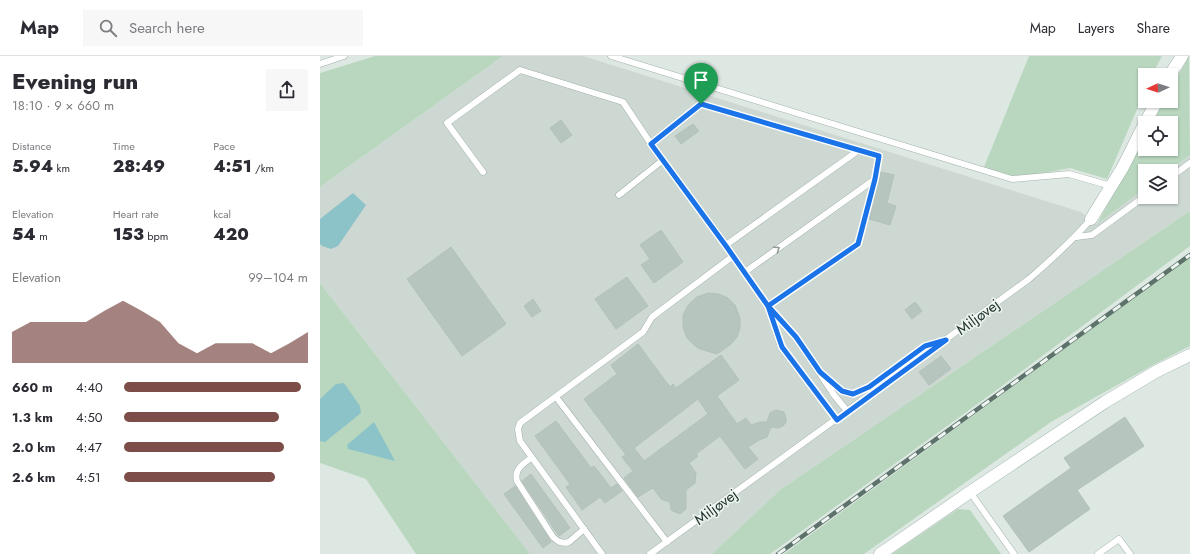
<!DOCTYPE html>
<meta charset="utf-8">
<style>
:root{--surface:#fff;--page:#f7f7f7;--text:#2b2b33;--muted:#7c7c81;--line:#e1e1e2;--accent:#7d4e49}
body{margin:0;font-family:Jost,sans-serif;background:var(--page);color:var(--text);height:100vh;display:flex;flex-direction:column;font-size:15px;white-space:nowrap}
*{box-sizing:border-box;margin:0}
p{font-size:13px;color:var(--muted)}
.icon{flex:none;width:22px;height:22px;fill:none;stroke:currentColor;stroke-width:2;stroke-linecap:round;stroke-linejoin:round}
.map{position:relative;flex:1;overflow:hidden}
.drawer{display:flex;flex-direction:column;background:var(--surface);width:320px}
.drawer>*{flex:none}
.needle{width:26px;rotate:266deg}
.fabs{position:absolute;left:818px;top:12px;display:grid;gap:8px}
.fabs a{display:grid;place-items:center;width:40px;height:40px;border-radius:0px;background:var(--surface);box-shadow:0 1px 3px #0004;font-size:20px}
.pin{position:absolute;display:grid;place-items:center;width:34px;height:34px;color:#fff;margin:-41px -17px;border-radius:50% 50% 50% 0;rotate:-45deg;box-shadow:0 0 4px #0007}
.pin .icon{rotate:45deg}
.round{display:grid;place-items:center;flex:none;width:42px;height:42px;border-radius:0px;background:var(--page)}
.overview{display:flex;align-items:center;justify-content:space-between;height:68px;padding:0 12px}
h1{font-size:22px;font-weight:800;line-height:30px}
.figures{display:grid;grid-template-columns:repeat(3,1fr);gap:6px;height:68px;padding:4px 12px}
.figures div{display:grid;align-content:center}
.figures b{font-size:17px;font-weight:800}
.figures small{font-size:11px;font-weight:400}
.figures p{font-size:11px}
.chart{height:112px;padding:8px 12px}
.chart p{display:flex;justify-content:space-between}
.chart svg{width:100%;height:72px;margin-top:4px;fill:var(--accent);opacity:.7}
ul{padding:0 12px;list-style:none;font-size:13px}
li{display:grid;grid-template-columns:64px 48px 1fr;align-items:center;height:30px}
li i{height:10px;border-radius:5px;background:var(--accent)}
header{display:flex;align-items:center;gap:24px;box-sizing:border-box;height:56px;padding:0 20px;background:var(--surface);border-bottom:1px solid var(--line)}
header strong{font-size:19px}
nav{display:flex;gap:22px;margin-inline-start:auto;font-size:14px}
.search{width:280px;height:36px;background:var(--page);display:flex;align-items:center;gap:10px;box-sizing:border-box;padding:0 14px;border-radius:0px;color:var(--muted);font-size:15px}
main{display:flex;flex:1;min-height:0}
.map>svg:first-child{display:block}
</style>
<header>
<strong>Map</strong>
<div class="search"><svg class="icon" aria-label="search" viewBox="0 0 24 24"><circle cx="10" cy="10" r="6"/><path d="M15 15l6 6"/></svg>Search here</div>
<nav><a>Map</a><a>Layers</a><a>Share</a></nav>
</header>
<main>
<section class="drawer">
<div class="overview"><div><h1>Evening run</h1><p>18:10 · 9 × 660 m</p></div><a class="round"><svg class="icon" aria-label="share" viewBox="0 0 24 24"><path d="M12 15V3M7 8l5-5 5 5M5 13v7h14v-7"/></svg></a></div>
<div class="figures">
<div><p>Distance</p><b>5.94<small> km</small></b></div>
<div><p>Time</p><b>28:49</b></div>
<div><p>Pace</p><b>4:51<small> /km</small></b></div>
</div>
<div class="figures">
<div><p>Elevation</p><b>54<small> m</small></b></div>
<div><p>Heart rate</p><b>153<small> bpm</small></b></div>
<div><p>kcal</p><b>420</b></div>
</div>
<div class="chart"><p><span>Elevation</span>99–104 m</p>
<svg viewBox="0 0 160 44" preserveAspectRatio="none"><path d="M0 44V25L10 19L20 19L30 19L40 19L50 12L60 6L70 12L80 19L90 32L100 38L110 32L120 32L130 32L140 38L150 32L160 25V44z"/></svg>
</div>
<ul>
<li><b>660 m</b>4:40<i style="width:96%"></i></li>
<li><b>1.3 km</b>4:50<i style="width:84%"></i></li>
<li><b>2.0 km</b>4:47<i style="width:87%"></i></li>
<li><b>2.6 km</b>4:51<i style="width:82%"></i></li>
</ul>
</section>
<div class="map">
<svg width="870" height="498" viewBox="0 0 870 498">
<rect width="100%" height="100%" fill="#dee8e3"/>
<!-- built -->
<path fill="#cdd8d2" d="M183 0H263L761 156 777 168 825 132V141H851V115H848L870 99V155L460 434 392 498H210L0 227V131Z"/>
<!-- green -->
<g fill="#b9d7bf">
<path d="M55 0H183L0 131V17Z"/>
<path d="M709 0H842L832 19H825V35L787 123 750 112 692 123 664 111Z"/>
<path d="M869 0 870 99 848 115H825V132L777 168 825 80V93H851V67H832L844 45H851V33Z"/>
<path d="M870 155V190L674 336 450 498H392L460 434Z"/>
<path d="M870 201V290L833 309 731 366 544 498H464Z"/>
<path d="M0 227 210 498H96L46 423 0 407Z"/>
<path d="M638 453 650 454 681 498H572Z"/>
</g>
<!-- water -->
<g fill="#8cc3c8">
<path d="M33 137 46 149 18 190 11 193 2 190 0 188V163Z"/>
<path d="M24 327 40 350 41 357 5 386 0 385V343L16 328Z"/>
<path d="M54 366 75 405 28 393 27 389Z"/>
</g>
<!-- building -->
<g fill="#b7c5bf" stroke="#b2c1b9" fill-rule="evenodd">
<path d="M241 64 252 79 241 87 230 72Z"/>
<path d="M373 68 379 75 361 88 355 80Z"/>
<path d="M561 116 574 119 567 147 576 150 570 169 549 163Z"/>
<path d="M341 174 363 206 334 227 321 209 330 203 320 189Z"/>
<path d="M131 191 186 268 142 300 87 223Z"/>
<path d="M307 221 328 250 296 273 275 243Z"/>
<path d="M388 237 399 238 408 242 415 249 420 262V272L417 281 410 289 397 298 380 293 375 290 367 282 363 271V259L368 249 377 241Z"/>
<path d="M213 243 221 255 212 261 204 250Z"/>
<path d="M595 246 602 255 592 263 585 254Z"/>
<path d="M318 288 350 331 353 328 356 332 401 299 419 324 397 340 417 368 426 362 431 369 440 366H447L450 357 456 354 464 356 466 362V366L463 370 458 372 451 371 447 381 439 384 428 391 438 403 425 413 400 380 376 398 378 400 369 407 376 417 375 427 366 434V453L360 458 351 454 350 446 341 443 333 432 318 441 304 422 313 415 302 401 306 399 264 343 297 318 291 309ZM378 343 388 358 324 405 314 392Z"/>
<path d="M621 300 631 313 609 329 599 316Z"/>
<path d="M805 361 824 390 757 434 770 453 709 496 683 460 751 412 744 402Z"/>
<path d="M236 365 271 412 274 410 291 432 297 428 302 435 285 447 280 441 262 454 246 431 250 428 215 380Z"/>
<path d="M211 418 250 472 239 480 202 425Z"/>
<path d="M195 430 231 486 223 492 184 438Z"/>
</g>
<g fill="none" stroke-linecap="round" stroke-linejoin="round">
<!-- lane casing -->
<g stroke="#a2afa9" stroke-width="7">
<g id="lane">
<path d="M291 0 692 123 749 118 791 130"/>
<path d="M0 8 24 0"/>
<path d="M331 88 381 48 559 100 555 123 538 188 448 250 476 281 514 339 528 356"/>
<path d="M163 116 127 67 200 14 303 46 331 88 406 189 448 250 461 291 517 364"/>
<path d="M851 121 870 107"/>
<path d="M299 139 343 104"/>
<path d="M756 181 772 179 825 140"/>
<path d="M406 189 539 94"/>
<path d="M425 216 555 123"/>
<path d="M506 322 522 335 533 338 549 331 605 290 622 285"/>
<path d="M236 341 347 486"/>
<path d="M211 402C202 409 194 413 197 425L233 481C238 486 242 488 249 486L264 473"/>
<path d="M650 436 694 498"/>
<path d="M282 498 200 385 198 373 200 367 323 276 332 261 413 200"/>
<path d="M330 498 709 223C731 204 752 185 771 163"/>
<path d="M778 498 799 483 810 498"/>
</g>
</g>
<!-- secondary casing -->
<g stroke="#9fb2aa" stroke-width="13">
<g id="secondary">
<path d="M850 19 862 0"/>
<path d="M825 67 837 45"/>
<path d="M771 163 803 111 825 67"/>
<path d="M560 498 650 436 785 346 837 315 870 299"/>
</g>
</g>
<!-- lane -->
<use href="#lane" stroke="#fff" stroke-width="6"/>
<!-- secondary -->
<use href="#secondary" stroke="#fff" stroke-width="12"/>
<!-- rail casing -->
<g stroke="#5c726a" stroke-width="4.5">
<path id="rail" d="M458 498 870 199"/>
</g>
<!-- rail -->
<use href="#rail" stroke="#eef5f1" stroke-width="3" stroke-dasharray="9" stroke-linecap="butt"/>
</g>
<!-- one-way arrows -->
<defs><path id="oneway-chevron" d="M-2-3.5L2.5 0L-2 3.5" fill="none" stroke-width="1.6" stroke-linecap="round" stroke-linejoin="round"/></defs>
<use stroke="#909a97" href="#oneway-chevron" transform="translate(457 193) rotate(-35)"/>
<g fill="none" stroke-linecap="round" stroke-linejoin="round">
<!-- route casing -->
<g stroke="#fff" stroke-width="8">
<path id="route" d="M381 48 331 88 406 190 448 250 462 291 517 364 626 284 605 290 549 331 533 338 522 335 500 316 476 281 448 250 538 188 555 123 559 100 381 48"/>
</g>
<!-- route -->
<use href="#route" stroke="#1a73e8" stroke-width="5"/>
</g>
<g text-anchor="middle" stroke-width="3" stroke-linejoin="round" paint-order="stroke">
<!-- street labels -->
<g font-size="15" fill="#22362f" stroke="#eef5f1">
<text transform="translate(658 261) rotate(-36)" y="5">Miljøvej</text>
<text transform="translate(396 451) rotate(-36)" y="5">Miljøvej</text>
</g>
</g>
</svg>
<div class="fabs">
<a><svg class="needle" viewBox="-14 -14 28 28"><path d="M0-13l5 13h-10z" fill="#e53935"/><path d="M0 13l5-13h-10z" fill="#7c7c81"/></svg></a>
<a><svg class="icon" aria-label="locate" viewBox="0 0 24 24"><circle cx="12" cy="12" r="6"/><path d="M12 2v4M12 18v4M2 12h4M18 12h4"/></svg></a>
<a><svg class="icon" aria-label="layers" viewBox="0 0 24 24"><path d="M12 4l9 5-9 5-9-5zM3 14l9 5 9-5"/></svg></a>
</div>
<div class="pin" style="left:381px;top:48px;background:#1e9e55"><svg class="icon" aria-label="arrive" viewBox="0 0 24 24"><path d="M6 21V4h12l-3 4 3 4H6"/></svg></div>
</div>
</main>
